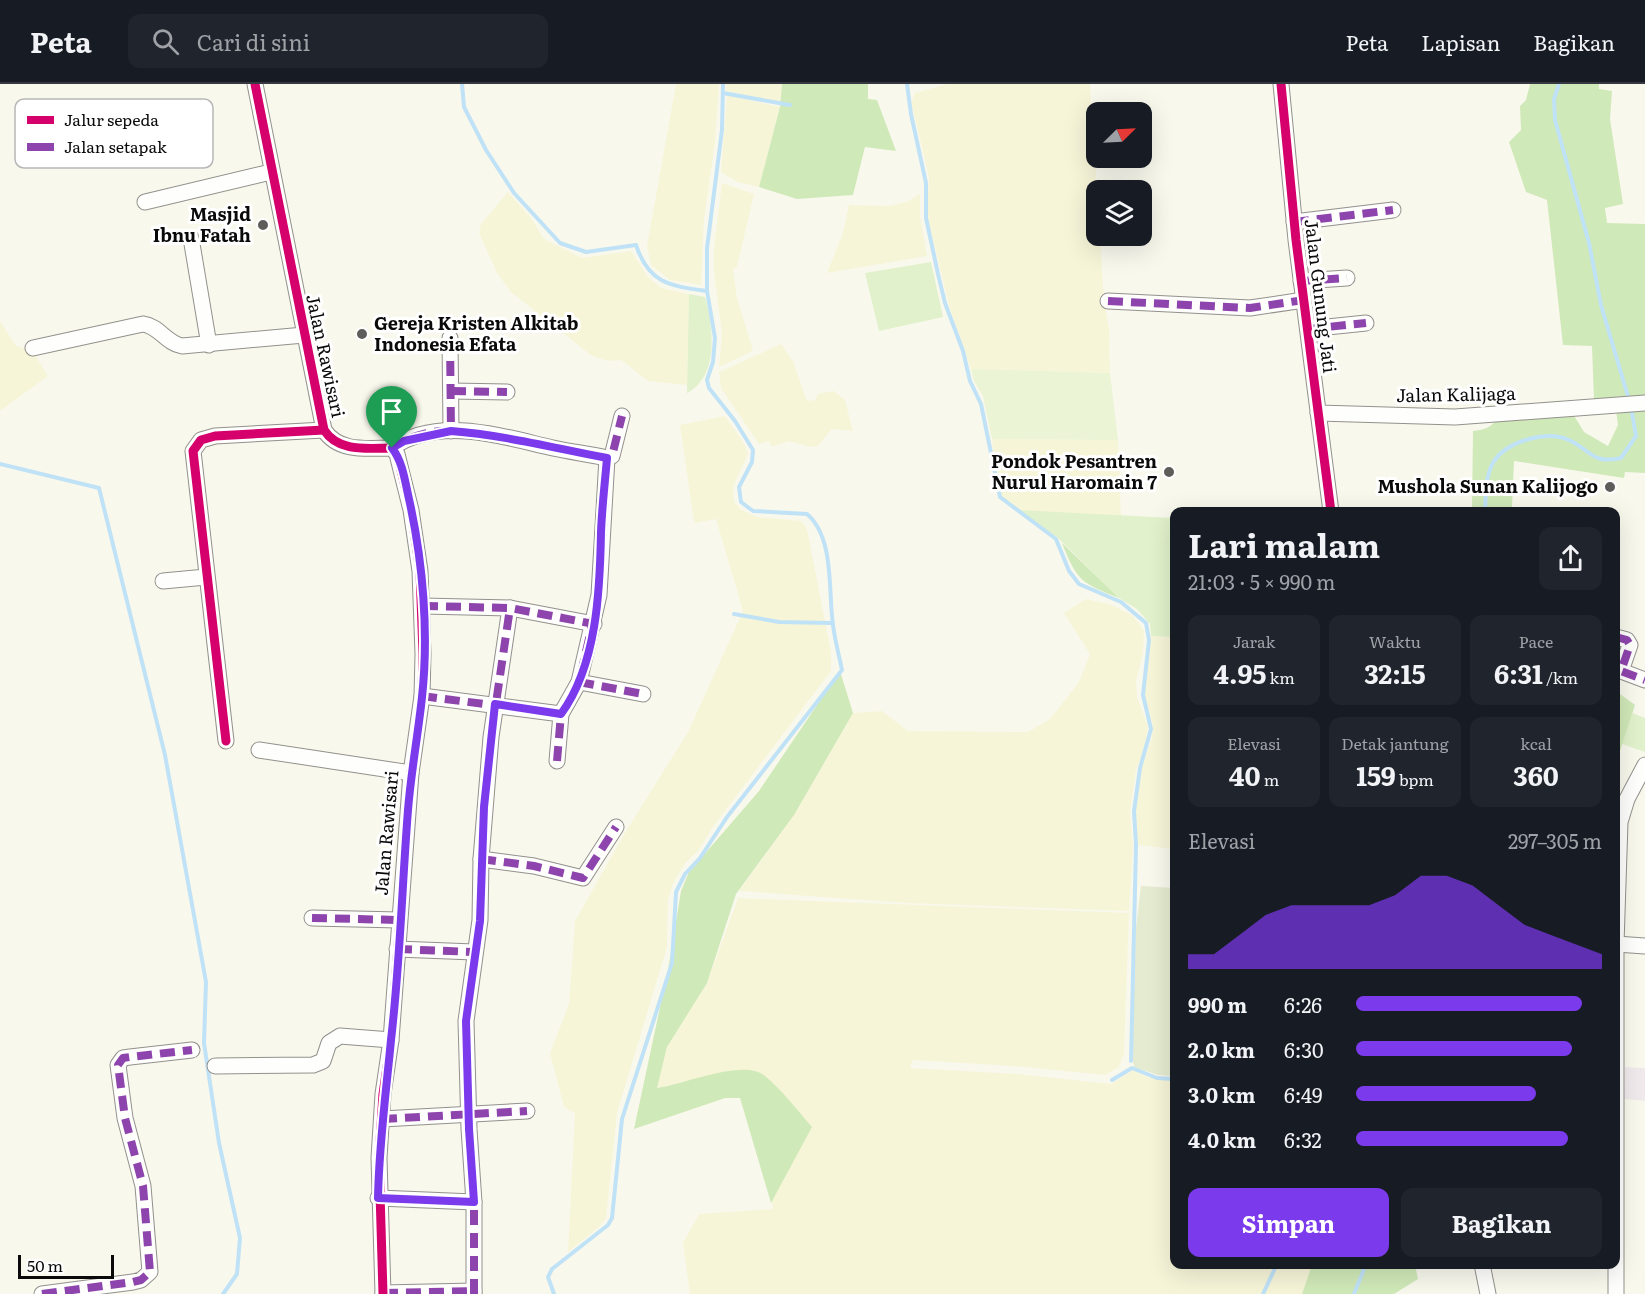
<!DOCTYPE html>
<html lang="id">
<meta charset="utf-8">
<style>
:root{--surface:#171b24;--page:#20242c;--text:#f1f3f6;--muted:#9ea1a6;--line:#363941;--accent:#7c3aed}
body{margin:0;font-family:Literata,serif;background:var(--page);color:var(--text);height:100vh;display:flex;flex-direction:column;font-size:22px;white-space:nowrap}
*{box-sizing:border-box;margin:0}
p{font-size:20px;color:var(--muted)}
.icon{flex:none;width:33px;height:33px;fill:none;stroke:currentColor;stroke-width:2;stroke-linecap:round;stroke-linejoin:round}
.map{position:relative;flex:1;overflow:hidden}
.side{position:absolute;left:1170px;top:423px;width:450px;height:762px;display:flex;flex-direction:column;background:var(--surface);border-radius:12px;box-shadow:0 6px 24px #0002}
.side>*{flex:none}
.needle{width:39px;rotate:66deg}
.tools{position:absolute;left:1086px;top:18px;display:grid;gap:12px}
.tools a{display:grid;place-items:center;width:66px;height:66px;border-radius:12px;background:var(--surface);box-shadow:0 6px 24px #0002;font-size:30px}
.scale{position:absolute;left:18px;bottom:15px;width:96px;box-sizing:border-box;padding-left:6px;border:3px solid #0a0a0a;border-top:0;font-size:16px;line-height:21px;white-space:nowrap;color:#0a0a0a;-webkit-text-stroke:4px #fff;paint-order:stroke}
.pin{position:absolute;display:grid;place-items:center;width:51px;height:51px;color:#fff;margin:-62px -26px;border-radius:50% 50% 50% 0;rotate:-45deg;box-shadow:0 0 6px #0007}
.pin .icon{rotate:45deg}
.round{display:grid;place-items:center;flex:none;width:63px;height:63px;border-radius:12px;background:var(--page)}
.overview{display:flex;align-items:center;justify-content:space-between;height:102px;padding:0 18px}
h1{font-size:33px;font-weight:700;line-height:45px}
.figures{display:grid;grid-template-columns:repeat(3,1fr);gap:9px;height:102px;padding:6px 18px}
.figures div{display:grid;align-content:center;border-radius:12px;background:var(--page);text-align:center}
.figures b{font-size:26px;font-weight:700}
.figures small{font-size:16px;font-weight:400}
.figures p{font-size:16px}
.chart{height:168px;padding:12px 18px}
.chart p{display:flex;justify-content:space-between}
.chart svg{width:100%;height:108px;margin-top:6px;fill:var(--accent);opacity:.7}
.button{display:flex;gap:12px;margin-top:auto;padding:12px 18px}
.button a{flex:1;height:69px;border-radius:12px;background:var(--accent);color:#fff;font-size:24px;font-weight:700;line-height:69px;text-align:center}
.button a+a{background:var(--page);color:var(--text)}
ul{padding:0 18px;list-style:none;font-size:20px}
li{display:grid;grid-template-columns:96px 72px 1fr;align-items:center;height:45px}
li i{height:15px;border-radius:8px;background:var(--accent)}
header{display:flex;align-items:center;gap:36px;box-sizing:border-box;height:84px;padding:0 30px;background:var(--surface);border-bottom:2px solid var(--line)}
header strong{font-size:28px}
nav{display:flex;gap:33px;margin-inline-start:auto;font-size:21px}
.search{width:420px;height:54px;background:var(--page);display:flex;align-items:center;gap:15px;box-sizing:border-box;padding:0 21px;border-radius:12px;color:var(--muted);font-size:22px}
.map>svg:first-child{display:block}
</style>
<header>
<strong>Peta</strong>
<div class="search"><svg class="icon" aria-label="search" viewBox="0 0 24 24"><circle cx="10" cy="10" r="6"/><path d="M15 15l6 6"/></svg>Cari di sini</div>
<nav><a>Peta</a><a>Lapisan</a><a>Bagikan</a></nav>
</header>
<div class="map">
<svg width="1645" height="1210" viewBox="0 0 1645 1210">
<rect width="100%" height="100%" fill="#f9f8ed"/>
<!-- industrial -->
<path fill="#f0e9eb" d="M1625 983 1645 984V1017L1624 1015Z"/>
<!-- farmland -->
<g fill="#f7f5d8">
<path d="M676 0H719L715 58 704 136 701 201 670 196 651 181 647 162Z"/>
<path d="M726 0H782L780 18 726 7Z"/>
<path d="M947 0H1090L1097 106 1096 152H1100L1104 218 1109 244 1110 289 971 285 950 225 927 131 929 93 911 18 915 9Z"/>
<path d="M727 11 780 23 759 103 737 98 721 88Z"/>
<path d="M722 99 754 110 737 183 733 185 737 214 753 267 719 283 722 250 714 189V163Z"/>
<path d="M508 108 531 134 544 155 582 174 631 167 648 193 661 204 689 210 687 301 648 297 621 276 608 277 592 272 511 208 497 189 479 149 481 140Z"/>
<path d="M920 110V132L927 172 827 189 843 149 849 121 889 122 907 118Z"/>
<path d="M0 237 16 262 32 266 48 292 0 327Z"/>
<path d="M781 260 793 277 807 317 815 316 818 310 834 307 845 316 853 347 832 345 818 362 810 363 789 357 772 363 769 357 759 360 721 304 719 288Z"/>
<path d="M725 332 744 359 748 370 733 403 734 417 740 425 757 433 801 437 807 445 831 568V587L715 740 699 766 685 779 673 800 668 816 667 863 617 1029 606 1134 599 1143 568 1168 575 1029 564 1023 550 969 569 920 575 837 626 747 688 648 743 527 716 435 694 439 680 341Z"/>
<path d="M992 355 1118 356 1121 433 1018 426 1002 414 996 395Z"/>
<path d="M1086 515 1112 521 1133 532 1144 547 1143 568 1136 598 1137 613 1148 642 1145 664 1136 686 1130 729 1133 761 1129 827 907 819 739 807 794 731 853 629 882 627 908 647 1028 648 1050 635 1079 598 1090 570 1064 529Z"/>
<path d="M1151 552 1174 553V765L1138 761 1134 728 1140 687 1152 654 1153 642 1144 609Z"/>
<path d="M738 814 1129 829 1124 969 1119 983 1105 991 1013 982 913 976 910 984 1018 990 1111 1000 1133 986 1150 994 1174 996V1180L1312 1181 1302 1210H690L683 1159 699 1130 773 1125 753 986H739L657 1004 667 963 707 899Z"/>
</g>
<!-- green -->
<g fill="#e1f1cb">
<path d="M931 178 943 233 879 247 865 189Z"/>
<path d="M689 210 705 213C713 243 720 291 687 309Z"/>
<path d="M1018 426 1174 434V553L1151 552 1150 540 1137 525 1119 514 1058 454Z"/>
<path d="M1632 629 1645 634V668L1622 660Z"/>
</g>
<!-- forest -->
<g fill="#d0e9b8">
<path d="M782 0H868V15L877 16 896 67 865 63 853 111 797 115 759 103 780 23Z"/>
<path d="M1530 0H1599V5L1612 7 1610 35 1623 120 1605 124 1607 139 1645 140V313L1594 316 1592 262 1563 261 1547 116 1526 108 1509 58 1521 46 1520 22 1526 16Z"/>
<path d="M1645 325V389L1625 388 1624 394 1514 377 1512 423 1523 425V427L1445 428V424L1472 423 1473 347C1494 345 1489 339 1503 334 1521 328 1542 334 1560 334L1561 329 1573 330 1584 348 1608 362 1618 341 1616 326Z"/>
<path d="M1062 459 1119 514C1081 499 1077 497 1062 459Z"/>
<path d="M840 587 853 629 794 731 736 810 707 899 667 963 657 1004C683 1001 744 974 765 992 782 1006 797 1026 812 1043L771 1119 740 1014H725L634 1045 668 886 681 807 689 788 759 707Z"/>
<path d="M1616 607 1635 621 1619 670 1616 699Z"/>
<path d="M1312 1181H1415L1418 1195 1394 1210H1302Z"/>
</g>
<!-- cemetery -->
<path fill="#e4ebd0" d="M1141 802 1174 804V992L1158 991 1134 983 1132 970 1136 845Z"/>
<!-- pitch -->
<path fill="#ebf4d5" d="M971 285 1110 289 1118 356 992 355 983 312 974 297Z"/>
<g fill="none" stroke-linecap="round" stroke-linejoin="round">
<!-- stream -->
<g stroke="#c0e2f6" stroke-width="4">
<path d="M462 0 464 23 486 66 514 109 560 159 586 168 636 161C649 200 670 202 707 207"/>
<path d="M907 0 911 30 926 99V134L938 190 945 219 963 267 970 297 981 320 1000 413 1056 455 1069 487 1079 500 1121 518 1146 539 1149 556 1143 611 1151 645 1140 684 1134 727 1136 761 1131 977"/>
<path d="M1559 0 1554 15 1555 36 1589 159 1601 221 1629 316"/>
<path d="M723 9 790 21"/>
<path d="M0 380 99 404 165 671 206 898 204 959 219 1059 240 1154 237 1190 223 1210"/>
<path d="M1485 428C1486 411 1485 391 1494 377 1508 357 1548 345 1571 357 1592 368 1593 380 1621 374L1636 352 1631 323"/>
<path d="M734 530 779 538 832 539"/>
<path d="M1112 996 1132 984 1157 994 1174 995"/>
<path d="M554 1210 548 1193 552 1185 608 1141 612 1134 622 1035 672 879 676 808 685 790 700 774 727 733 842 586C839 571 835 557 833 541 828 508 835 454 807 430L753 427 741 418 739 403 752 378 753 366 735 337 709 304 707 296 713 278 715 254 707 207V164L722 46 723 0"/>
<path d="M1263 1210 1277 1180"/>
<path d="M1354 1210 1366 1180"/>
</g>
<!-- minor casing -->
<g stroke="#92918c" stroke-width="17">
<g id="minor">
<path d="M255 0 324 346C339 369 368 364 392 364L397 370 411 426 420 487 423 570 422 612 411 689 391 956 383 1010 379 1074 383 1210"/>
<path d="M1281 0 1296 156 1331 428"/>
<path d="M145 118 271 88"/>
<path d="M1294 138 1393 126"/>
<path d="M191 154 209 261"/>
<path d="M1301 197 1347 194"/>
<path d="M1108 217 1250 224 1304 216"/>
<path d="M1308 245 1366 239"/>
<path d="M450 254 451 347"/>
<path d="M33 264 143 240C159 242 166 259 182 262L304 251"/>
<path d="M451 307 507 308"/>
<path d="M1318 329 1455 333 1645 319"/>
<path d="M392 364C438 331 504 353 553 364 571 368 589 370 607 374"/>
<path d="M163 497 206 493"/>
<path d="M423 522 510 524 594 540"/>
<path d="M1616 553 1627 556 1630 561 1621 587 1645 596"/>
<path d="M579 598 643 610"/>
<path d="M422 612 561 630"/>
<path d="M226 657 193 367 201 356 215 352 324 346"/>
<path d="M259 666 411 689"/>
<path d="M557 677 561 630 579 598 599 511 607 374 612 372 622 332"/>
<path d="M481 775 534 782 583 794 616 743"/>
<path d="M312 834 399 836"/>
<path d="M1616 860 1620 738 1627 715 1645 681"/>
<path d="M1616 860 1645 862"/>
<path d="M397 865 474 868"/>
<path d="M1616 867V1210"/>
<path d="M215 982 313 981 323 977 329 959 340 952 391 956"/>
<path d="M382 1035 527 1027"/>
<path d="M378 1114 474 1118"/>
<path d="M1482 1180 1488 1210"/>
<path d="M383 1209 474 1207"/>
<path d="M42 1210 133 1198 141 1196 150 1188 143 1102 125 1034 118 981 123 974 130 973 192 966"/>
<path d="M474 1210V1118L469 1045 466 937 480 836 481 775 491 653 510 524"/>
</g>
</g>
<!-- minor -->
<use href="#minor" stroke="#fefefc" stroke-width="15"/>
<!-- quiet -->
<g stroke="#8e44ad" stroke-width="8" stroke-dasharray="15 8" stroke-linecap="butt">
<path d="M1294 138 1393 126"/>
<path d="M1301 197 1347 194"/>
<path d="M1108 217 1250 224 1304 216"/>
<path d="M1308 245 1366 239"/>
<path d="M450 254 451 347"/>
<path d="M451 307 507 308"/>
<path d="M392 364C438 331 504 353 553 364 571 368 589 370 607 374"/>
<path d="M423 522 510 524 594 540"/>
<path d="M1616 553 1627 556 1630 561 1621 587 1645 596"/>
<path d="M579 598 643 610"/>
<path d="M422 612 561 630"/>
<path d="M557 677 561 630 579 598 599 511 607 374 612 372 622 332"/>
<path d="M481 775 534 782 583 794 616 743"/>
<path d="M312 834 399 836"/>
<path d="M397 865 474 868"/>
<path d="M382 1035 527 1027"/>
<path d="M378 1114 474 1118"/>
<path d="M383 1209 474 1207"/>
<path d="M42 1210 133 1198 141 1196 150 1188 143 1102 125 1034 118 981 123 974 130 973 192 966"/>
<path d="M474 1210V1118L469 1045 466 937 480 836 481 775 491 653 510 524"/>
</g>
<!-- cycleway casing -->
<g stroke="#fff" stroke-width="13">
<g id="cycleway">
<path d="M255 0 324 346C339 369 368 364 392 364L397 370 411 426 420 487 423 570 422 612 411 689 391 956 383 1010 379 1074 383 1210"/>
<path d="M1281 0 1296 156 1331 428"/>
<path d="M226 657 193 367 201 356 215 352 324 346"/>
</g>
</g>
<!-- cycleway -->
<use href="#cycleway" stroke="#d6006c" stroke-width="9"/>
</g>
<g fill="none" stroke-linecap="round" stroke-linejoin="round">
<!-- route casing -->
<g stroke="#fff" stroke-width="12">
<path id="route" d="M451 347C504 351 554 364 607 374 605 398 602 423 601 448 600 506 597 581 561 630L495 620 484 723 480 837 466 937 469 1045 474 1118 378 1114C379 1060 386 1009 391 956 400 880 402 802 408 726 411 688 418 651 422 613 429 549 423 478 409 415 405 398 403 378 392 364L404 357Z"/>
</g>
<!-- route -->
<use href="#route" stroke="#7c3aed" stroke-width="8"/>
</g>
<!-- markers -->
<g fill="#5e5d59" stroke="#fff" stroke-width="2">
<circle cx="263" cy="141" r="6"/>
<circle cx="362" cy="250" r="6"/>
<circle cx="1169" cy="388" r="6"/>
<circle cx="1610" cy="403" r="6"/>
</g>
<g text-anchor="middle" stroke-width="6" stroke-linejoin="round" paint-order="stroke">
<!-- poi labels -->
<g font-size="18" font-weight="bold" fill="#0a0a0a" stroke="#fff" text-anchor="end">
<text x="251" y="137">Masjid<tspan x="251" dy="21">Ibnu Fatah</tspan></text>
<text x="374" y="246" text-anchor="start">Gereja Kristen Alkitab<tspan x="374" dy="21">Indonesia Efata</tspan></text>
<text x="1157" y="384">Pondok Pesantren<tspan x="1157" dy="21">Nurul Haromain 7</tspan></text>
<text x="1598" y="409">Mushola Sunan Kalijogo</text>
</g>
<!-- street labels -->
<g font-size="18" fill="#0a0a0a" stroke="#fff">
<text transform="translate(1320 212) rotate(83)" y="6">Jalan Gunung Jati</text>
<text transform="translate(325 272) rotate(78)" y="6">Jalan Rawisari</text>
<text transform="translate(1456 311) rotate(-1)" y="6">Jalan Kalijaga</text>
<text transform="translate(387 749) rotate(-85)" y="6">Jalan Rawisari</text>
</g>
</g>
<!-- legend -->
<rect x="15" y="15" width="198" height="69" rx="9" fill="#fff" stroke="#b6b6b6" stroke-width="1.5"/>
<rect x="27" y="32" width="27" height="8" fill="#d6006c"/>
<rect x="27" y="59" width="27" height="8" fill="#8e44ad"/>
<g font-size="16" fill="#0a0a0a">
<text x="64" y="42">Jalur sepeda</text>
<text x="64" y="69">Jalan setapak</text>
</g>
</svg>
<div class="tools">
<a><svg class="needle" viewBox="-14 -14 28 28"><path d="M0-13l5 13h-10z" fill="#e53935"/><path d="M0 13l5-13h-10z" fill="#9ea1a6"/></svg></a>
<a><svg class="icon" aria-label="layers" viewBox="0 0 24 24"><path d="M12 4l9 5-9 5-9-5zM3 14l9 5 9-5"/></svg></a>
</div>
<div class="scale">50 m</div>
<div class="pin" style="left:392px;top:364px;background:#1e9e55"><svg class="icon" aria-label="arrive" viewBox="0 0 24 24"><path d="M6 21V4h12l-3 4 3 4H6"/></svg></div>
<section class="side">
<div class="overview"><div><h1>Lari malam</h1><p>21:03 · 5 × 990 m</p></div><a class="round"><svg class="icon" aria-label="share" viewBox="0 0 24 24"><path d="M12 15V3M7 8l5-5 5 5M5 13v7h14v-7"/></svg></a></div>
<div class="figures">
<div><p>Jarak</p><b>4.95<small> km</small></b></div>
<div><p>Waktu</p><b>32:15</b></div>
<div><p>Pace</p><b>6:31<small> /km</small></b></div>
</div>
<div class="figures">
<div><p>Elevasi</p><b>40<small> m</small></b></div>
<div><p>Detak jantung</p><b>159<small> bpm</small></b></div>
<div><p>kcal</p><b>360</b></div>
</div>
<div class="chart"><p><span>Elevasi</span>297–305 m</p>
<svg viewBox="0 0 160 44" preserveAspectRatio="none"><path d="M0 44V38L10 38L20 30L30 22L40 18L50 18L60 18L70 18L80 14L90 6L100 6L110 10L120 18L130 26L140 30L150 34L160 38V44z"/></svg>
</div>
<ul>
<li><b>990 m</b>6:26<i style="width:92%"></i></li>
<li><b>2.0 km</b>6:30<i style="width:88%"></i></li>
<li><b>3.0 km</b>6:49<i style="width:73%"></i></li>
<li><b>4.0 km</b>6:32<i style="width:86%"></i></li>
</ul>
<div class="button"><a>Simpan</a><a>Bagikan</a></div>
</section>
</div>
